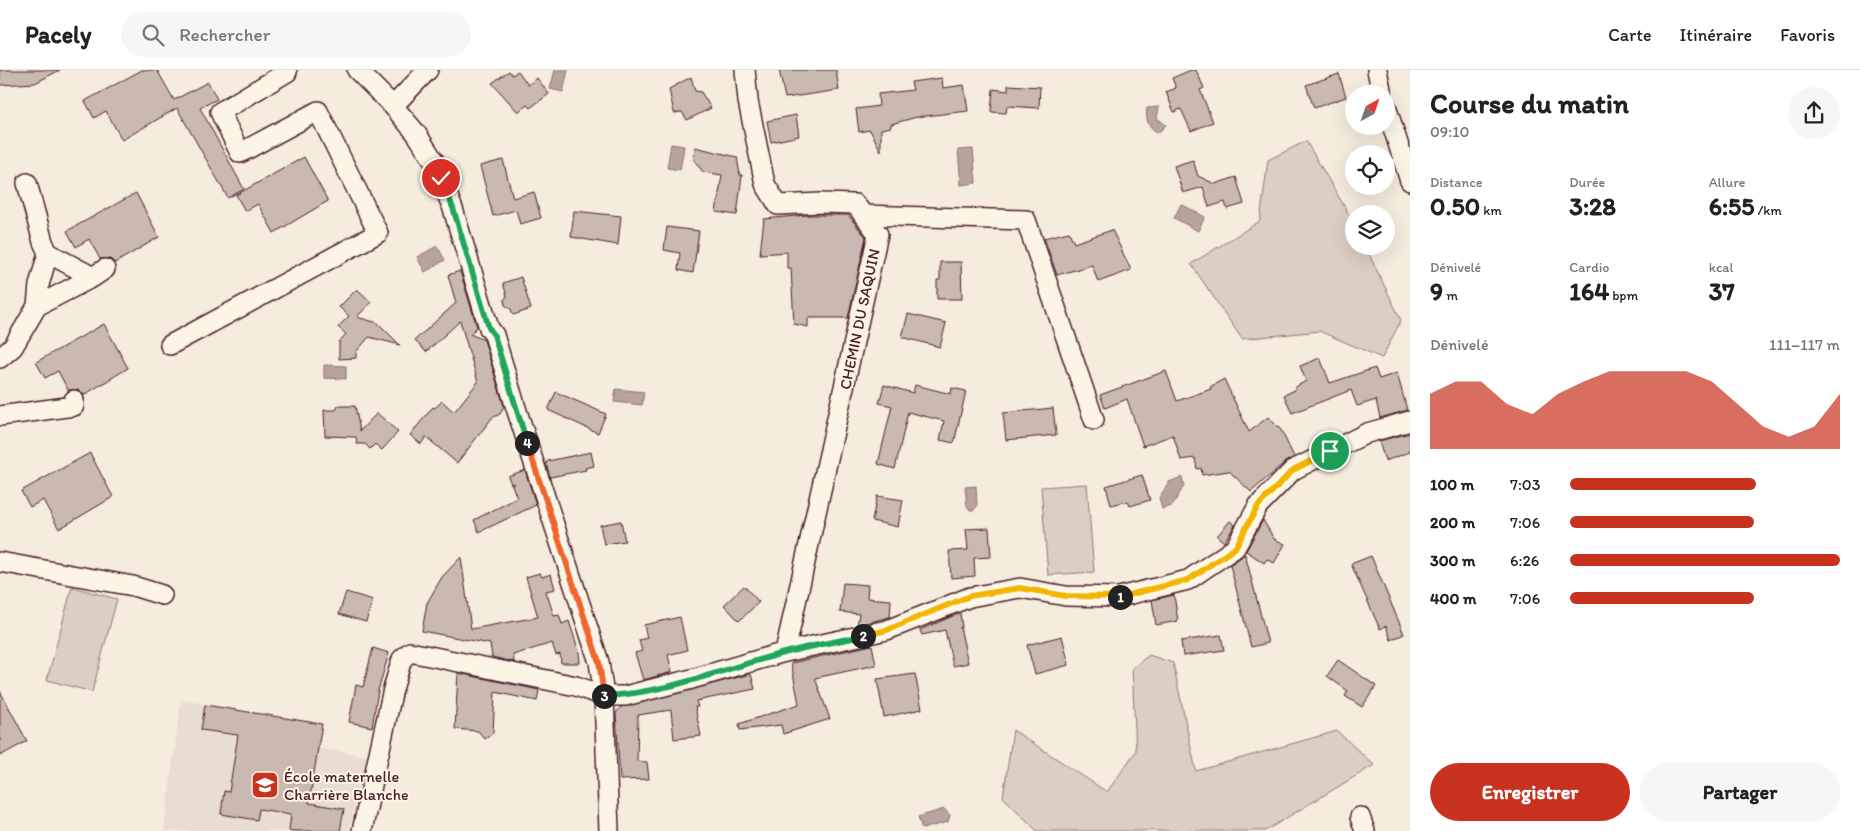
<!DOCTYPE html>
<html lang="fr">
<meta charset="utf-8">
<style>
:root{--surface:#fff;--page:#f6f6f6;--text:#222;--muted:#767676;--line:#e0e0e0;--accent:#c8321e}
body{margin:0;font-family:Itim,sans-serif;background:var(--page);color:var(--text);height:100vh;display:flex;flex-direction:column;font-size:19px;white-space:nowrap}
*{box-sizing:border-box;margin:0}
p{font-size:16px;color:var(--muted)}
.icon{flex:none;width:28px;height:28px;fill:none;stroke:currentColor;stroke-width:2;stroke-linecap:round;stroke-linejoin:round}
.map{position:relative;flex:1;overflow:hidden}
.side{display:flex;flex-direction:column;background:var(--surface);width:450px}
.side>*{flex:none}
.needle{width:32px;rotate:40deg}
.fabs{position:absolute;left:1345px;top:15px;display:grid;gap:10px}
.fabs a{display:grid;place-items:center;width:50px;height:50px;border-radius:50%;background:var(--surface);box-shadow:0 5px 20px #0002;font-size:25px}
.pin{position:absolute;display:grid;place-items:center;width:42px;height:42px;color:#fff;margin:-21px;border:2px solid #fff;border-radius:50%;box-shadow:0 1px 5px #0007}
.km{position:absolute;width:25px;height:25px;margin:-12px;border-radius:50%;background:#222;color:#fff;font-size:14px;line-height:25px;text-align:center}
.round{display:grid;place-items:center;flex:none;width:52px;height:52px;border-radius:26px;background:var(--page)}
.overview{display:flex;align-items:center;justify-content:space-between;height:85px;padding:0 20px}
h1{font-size:28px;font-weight:800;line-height:38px}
.figures{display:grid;grid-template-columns:repeat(3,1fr);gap:8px;height:85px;padding:5px 20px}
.figures div{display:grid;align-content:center}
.figures b{font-size:25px;font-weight:800}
.figures small{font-size:14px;font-weight:400}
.figures p{font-size:14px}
.chart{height:140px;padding:10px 20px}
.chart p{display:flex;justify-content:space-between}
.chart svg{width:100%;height:90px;margin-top:5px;fill:var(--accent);opacity:.7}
.primary-button{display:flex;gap:10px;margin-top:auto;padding:10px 20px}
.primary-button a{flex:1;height:58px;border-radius:30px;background:var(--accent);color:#fff;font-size:20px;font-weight:800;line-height:58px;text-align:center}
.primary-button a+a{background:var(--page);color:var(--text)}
ul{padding:0 20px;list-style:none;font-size:16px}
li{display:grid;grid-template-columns:80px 60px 1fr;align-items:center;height:38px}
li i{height:12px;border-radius:6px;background:var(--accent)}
header{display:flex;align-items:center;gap:30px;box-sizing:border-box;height:70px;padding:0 25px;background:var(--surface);border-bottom:1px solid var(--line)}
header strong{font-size:24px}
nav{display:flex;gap:28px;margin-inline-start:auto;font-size:18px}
.search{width:350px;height:45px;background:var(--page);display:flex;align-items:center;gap:12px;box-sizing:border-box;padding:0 18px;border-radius:28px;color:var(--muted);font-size:19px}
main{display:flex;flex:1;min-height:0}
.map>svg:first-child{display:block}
</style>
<header>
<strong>Pacely</strong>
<div class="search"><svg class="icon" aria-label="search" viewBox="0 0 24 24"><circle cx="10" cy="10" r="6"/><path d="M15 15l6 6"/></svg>Rechercher</div>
<nav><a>Carte</a><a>Itinéraire</a><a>Favoris</a></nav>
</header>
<main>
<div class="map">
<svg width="1410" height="761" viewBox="0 0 1410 761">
<rect width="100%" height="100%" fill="#f5ecde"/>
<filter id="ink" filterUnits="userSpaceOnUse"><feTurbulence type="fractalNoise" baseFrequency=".02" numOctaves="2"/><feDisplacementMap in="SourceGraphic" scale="10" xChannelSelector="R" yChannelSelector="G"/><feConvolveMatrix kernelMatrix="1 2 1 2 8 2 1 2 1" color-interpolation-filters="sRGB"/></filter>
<g filter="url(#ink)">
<!-- built -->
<path fill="#e8ddd0" d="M181 630 322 654 318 678 366 686 349 761H164Z"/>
<!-- green -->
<g fill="#dbcec4" stroke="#927678">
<path d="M1306 71 1354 153V176H1365L1401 250 1382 288 1319 261 1242 269 1191 194 1260 151 1268 90Z"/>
<path d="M1087 414 1094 502 1048 505 1041 417Z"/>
<path d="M72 517 117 529 92 622 47 610Z"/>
<path d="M1149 585 1173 593 1196 701 1337 661 1374 695 1265 761H1037L1003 727 1013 660 1107 722 1136 681 1132 598Z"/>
</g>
<!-- water -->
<g fill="#b8a39e" stroke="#8c6e70">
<path d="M555 0H568L563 22 550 19Z"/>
<path d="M1159 37 1157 48 1166 55 1158 63C1148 57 1145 49 1147 38Z"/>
<path d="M671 74 684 76 680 100 667 98Z"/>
<path d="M973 79 976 113 961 115 958 80Z"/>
<path d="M1181 134 1205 147 1198 161 1174 148Z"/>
<path d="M437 176 445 190 425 202 417 187Z"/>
<path d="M324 295 346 296V309L324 308Z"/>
<path d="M616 319 644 322 642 335 614 332Z"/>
<path d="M1182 407 1184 416 1172 436 1162 439 1159 428 1169 412Z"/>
<path d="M976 416 977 436 974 440H970L967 436 965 417Z"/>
<path d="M944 739 950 745 948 752 922 759 918 747Z"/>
</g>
<!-- building -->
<g fill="#cab9b1" stroke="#4a1f2b">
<path d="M0 0H60L35 13 0 15Z"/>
<path d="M142 0H157L174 30 208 12 217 29 200 38 244 119 228 128 177 38 122 70 106 41 94 48 85 31Z"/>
<path d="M779 0H836L839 20 785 28Z"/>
<path d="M1191 0H1196L1204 18 1200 20 1213 52 1191 61 1181 39 1174 42 1166 22 1176 18 1172 8Z"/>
<path d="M509 1 512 5 518 1 528 15 537 8 549 24 530 38 527 35 518 42 492 13Z"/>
<path d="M1339 4 1346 27 1314 38 1306 15Z"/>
<path d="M691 7 695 21 701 22 711 38 687 50 682 42 674 43 669 19Z"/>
<path d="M942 8 943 18 964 15 968 41 917 47 891 54V57L881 59V81L870 60 859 62 856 39 879 36 878 24 913 20 911 12Z"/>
<path d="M1008 15 1040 17 1039 38 1007 36 1006 43 991 42 993 19 1008 21Z"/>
<path d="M796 45 799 66 771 72 767 51Z"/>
<path d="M695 77 737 87 740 105H742L737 145 716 142 722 105 703 102 694 90Z"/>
<path d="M304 87 328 131 274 163 258 134 245 141 236 125Z"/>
<path d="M503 90 513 128 534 122 541 148 520 154 516 140 493 146 480 96Z"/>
<path d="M1193 90 1198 106 1215 114 1236 107 1244 134 1227 139 1225 132 1209 137 1203 117 1183 123 1174 96Z"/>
<path d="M136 123 159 167 115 193 110 189H100L89 169 76 177 67 161Z"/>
<path d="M574 141 621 146 618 175 571 167Z"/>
<path d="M807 145H848L866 167 848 248H808V257L794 254 791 198H787V182L760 184 764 149Z"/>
<path d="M667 157 699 161 693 203 678 200 680 183 664 180Z"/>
<path d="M1112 160 1131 200 1098 212 1092 195 1057 205 1044 168 1069 162 1074 173Z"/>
<path d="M940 192H961L962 229H937V210H940Z"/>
<path d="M460 201 477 257 470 264 484 270 504 336 500 344 492 348 457 393 426 367 421 374 410 365 433 337 435 338 442 331 454 342 478 312 460 251 426 282 415 270 456 233 448 205Z"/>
<path d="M521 207 531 239 513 245 511 239 505 235 504 230 507 226 503 213Z"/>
<path d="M357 219 371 232 357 247 378 253 400 275 369 267 356 282V288L339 289V272L346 264 338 257 349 246 339 237Z"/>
<path d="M908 244 946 253 940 277 902 267Z"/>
<path d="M104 254 128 298 84 325 79 320H68L58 301 45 308 36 292Z"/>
<path d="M1320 288 1330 313 1375 298 1379 309 1397 303 1407 340 1380 348 1376 330 1357 336 1351 320 1292 343 1284 325 1293 321 1297 316 1306 311 1300 296Z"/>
<path d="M1166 301 1177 331 1211 319 1210 317 1224 309 1249 362 1268 347 1281 360 1294 387 1285 392 1251 422 1229 401 1202 405 1201 398 1197 399 1195 388 1181 390 1173 365 1143 376 1127 329 1105 338 1100 325Z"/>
<path d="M884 315 913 323 915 315 951 324 952 318 966 321 954 373 940 370 944 351 908 342 895 399 878 394 892 336 879 333Z"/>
<path d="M556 322 606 344 598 363 548 340Z"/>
<path d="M338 336H355L360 361 377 343 398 362 382 380 375 374 370 379 365 374H357L356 367 325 366 324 340H336Z"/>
<path d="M1053 338 1056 365 1006 370 1003 343Z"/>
<path d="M1410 363V382L1385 391 1379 371Z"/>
<path d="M591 382 594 396 585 398 586 400 550 407 546 393 548 391Z"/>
<path d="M90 383 113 427 59 459 43 430 30 437 21 421Z"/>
<path d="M525 400 536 435 479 462 474 450 517 428 512 415 515 413 511 414 508 406Z"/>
<path d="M1142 405 1150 430 1130 436 1128 431 1111 435 1106 416Z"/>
<path d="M877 426 903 430 898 457 872 451Z"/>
<path d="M1263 450 1274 469 1285 474 1274 493 1267 489 1264 493 1246 481Z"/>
<path d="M621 451 625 471 604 474 600 455Z"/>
<path d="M1230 451 1235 455 1224 472 1217 466Z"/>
<path d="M989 458 991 487 974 488 975 506 951 508 949 481 968 480 966 459Z"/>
<path d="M1245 484 1268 573 1251 577 1230 495Z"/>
<path d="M1371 486 1404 564 1391 570 1386 556 1380 559 1351 494Z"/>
<path d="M461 487 471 559 538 547 526 507 540 503 542 507 551 504 555 519 546 521 554 546 559 545 562 554 569 551 579 582 580 593H561L560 584 556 585 552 573 513 585 514 592 492 587 490 574 422 561 427 533 442 507Z"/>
<path d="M843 513 868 515 867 528 891 530 890 547 857 555 859 544 840 542Z"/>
<path d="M744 516 759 532 739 551 724 535Z"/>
<path d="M346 522 373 530 366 552 339 544Z"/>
<path d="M1174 525 1178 551 1156 555 1152 530Z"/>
<path d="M960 543 962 557H960L968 593 953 596 945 560 922 565 920 560Z"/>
<path d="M680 547 687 580 668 585 672 602 643 610 635 583 642 581 639 570 647 568 644 555Z"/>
<path d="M1221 565 1224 580 1183 586 1181 571Z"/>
<path d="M1062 566 1069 595 1035 604 1027 575Z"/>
<path d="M872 575 876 595 815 608 830 649 783 664 781 655 740 660 739 654 799 634 791 593Z"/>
<path d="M373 578 389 583 378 621 372 657 349 652 356 615 363 617Z"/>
<path d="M1338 590 1376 616 1362 637 1345 626 1348 621 1327 606Z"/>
<path d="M458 603 539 620 537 631 495 622 493 663 485 669 478 661 455 659Z"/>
<path d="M751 604 755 619 696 631 698 637H695L701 666 674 669 671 640 638 645 637 691 647 692 649 709 620 710 616 643 621 637Z"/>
<path d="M915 604 922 639 884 647 877 609Z"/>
<path d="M0 621 27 671 0 686Z"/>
<path d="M205 635 322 654 309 733 344 739 340 761H289L291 744 259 739 257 750 221 744 224 721 229 722 238 665 201 660Z"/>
</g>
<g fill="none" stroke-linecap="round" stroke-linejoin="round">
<!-- minor casing -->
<g stroke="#4a1f2b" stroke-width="22">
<g id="minor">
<path d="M357 0 393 36 416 63 434 91 453 139 489 258 494 265 516 338 599 592 604 626 609 761"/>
<path d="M745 0 748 31 765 114 778 135 820 133 855 134 878 164 785 582"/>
<path d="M1377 0 1382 24"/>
<path d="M393 36 428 0"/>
<path d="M1386 36 1410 111"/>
<path d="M27 113 43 172 48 183 93 207 105 199"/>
<path d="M863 145 1026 150 1094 350"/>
<path d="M37 236 93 207"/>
<path d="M170 275 378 163 318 41 240 83 220 42 287 2"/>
<path d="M0 288 13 277 37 236 39 215 48 183"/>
<path d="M0 346 74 336V330"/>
<path d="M0 492 133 516 162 525"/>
<path d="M1360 747 1365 761"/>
<path d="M362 761 393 619 402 589 410 582 576 616 604 626H625L692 609 785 582 887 560 970 527 1020 518 1066 526 1119 527 1188 510 1235 478 1258 436 1293 400 1367 363 1410 351"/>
</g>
</g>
<!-- minor -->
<use href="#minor" stroke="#fcf5e5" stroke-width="19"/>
</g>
</g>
<g fill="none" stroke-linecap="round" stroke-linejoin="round" filter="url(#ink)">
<!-- split-1 casing -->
<g stroke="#fff" stroke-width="10">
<path id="split-1" d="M1120 527 1188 510 1235 478 1258 436 1293 400 1330 381"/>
</g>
<!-- split-2 casing -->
<g stroke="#fff" stroke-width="10">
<path id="split-2" d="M863 566 887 560 970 526 1020 518 1066 526 1120 527"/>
</g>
<!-- split-3 casing -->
<g stroke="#fff" stroke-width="10">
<path id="split-3" d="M604 626C665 624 725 598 784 583 810 576 837 571 863 566"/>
</g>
<!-- split-4 casing -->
<g stroke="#fff" stroke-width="10">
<path id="split-4" d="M527 373 599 592 604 626"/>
</g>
<!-- split-5 casing -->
<g stroke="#fff" stroke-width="10">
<path id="split-5" d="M441 108 453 138 489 258 494 265 527 373"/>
</g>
<!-- split-1 -->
<use href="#split-1" stroke="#f5b400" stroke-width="6"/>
<!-- split-2 -->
<use href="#split-2" stroke="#f5b400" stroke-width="6"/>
<!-- split-3 -->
<use href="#split-3" stroke="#22a559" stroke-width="6"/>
<!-- split-4 -->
<use href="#split-4" stroke="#f0652b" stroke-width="6"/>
<!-- split-5 -->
<use href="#split-5" stroke="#22a559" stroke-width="6"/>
</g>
<!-- icons -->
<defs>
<g id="school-square" transform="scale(1.4375)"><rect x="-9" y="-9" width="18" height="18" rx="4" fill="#c8321e" stroke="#fcf5e5"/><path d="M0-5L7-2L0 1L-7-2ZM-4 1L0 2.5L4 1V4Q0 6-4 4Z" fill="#fff"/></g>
</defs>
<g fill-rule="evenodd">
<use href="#school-square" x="265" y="715"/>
</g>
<g text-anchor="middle" stroke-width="4" stroke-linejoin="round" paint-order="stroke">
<!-- street labels -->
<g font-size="16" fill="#4a1f2b" stroke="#fcf5e5">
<text transform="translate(859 249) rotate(-78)" y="6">CHEMIN DU SAQUIN</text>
</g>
<!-- poi labels -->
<g font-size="16" fill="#4a1f2b" stroke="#fcf5e5" text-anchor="start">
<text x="284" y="712">École maternelle<tspan x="284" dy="18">Charrière Blanche</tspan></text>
</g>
</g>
</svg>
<div class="fabs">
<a><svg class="needle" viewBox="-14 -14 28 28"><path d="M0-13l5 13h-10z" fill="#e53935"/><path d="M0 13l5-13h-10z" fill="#767676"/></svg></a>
<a><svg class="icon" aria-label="locate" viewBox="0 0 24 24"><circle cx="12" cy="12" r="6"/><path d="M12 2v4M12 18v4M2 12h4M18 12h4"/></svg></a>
<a><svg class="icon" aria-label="layers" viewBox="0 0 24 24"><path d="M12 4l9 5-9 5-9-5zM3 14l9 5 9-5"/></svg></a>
</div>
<div class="pin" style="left:1330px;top:381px;background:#1e9e55"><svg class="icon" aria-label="arrive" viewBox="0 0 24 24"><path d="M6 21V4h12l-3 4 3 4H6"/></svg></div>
<div class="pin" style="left:441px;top:108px;background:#d93025"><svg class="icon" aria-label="check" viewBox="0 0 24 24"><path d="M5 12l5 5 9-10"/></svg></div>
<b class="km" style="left:1120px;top:527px">1</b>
<b class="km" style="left:863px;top:566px">2</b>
<b class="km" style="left:604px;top:626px">3</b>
<b class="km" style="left:527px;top:373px">4</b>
</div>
<section class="side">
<div class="overview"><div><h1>Course du matin</h1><p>09:10</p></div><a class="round"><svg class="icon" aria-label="share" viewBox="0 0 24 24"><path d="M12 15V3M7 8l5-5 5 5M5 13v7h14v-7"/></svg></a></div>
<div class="figures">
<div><p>Distance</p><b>0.50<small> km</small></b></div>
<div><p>Durée</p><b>3:28</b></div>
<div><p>Allure</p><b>6:55<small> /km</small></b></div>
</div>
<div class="figures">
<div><p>Dénivelé</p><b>9<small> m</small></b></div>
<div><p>Cardio</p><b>164<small> bpm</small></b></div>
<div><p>kcal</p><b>37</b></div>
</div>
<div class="chart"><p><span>Dénivelé</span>111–117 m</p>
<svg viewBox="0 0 160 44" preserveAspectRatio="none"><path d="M0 44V17L10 11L20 11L30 22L40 27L50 17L60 11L70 6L80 6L90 6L100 6L110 11L120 22L130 33L140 38L150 33L160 17V44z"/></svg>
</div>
<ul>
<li><b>100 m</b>7:03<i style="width:69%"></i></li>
<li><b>200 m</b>7:06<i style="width:68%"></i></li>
<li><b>300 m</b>6:26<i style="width:100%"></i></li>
<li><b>400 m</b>7:06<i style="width:68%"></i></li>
</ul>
<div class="primary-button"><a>Enregistrer</a><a>Partager</a></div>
</section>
</main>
